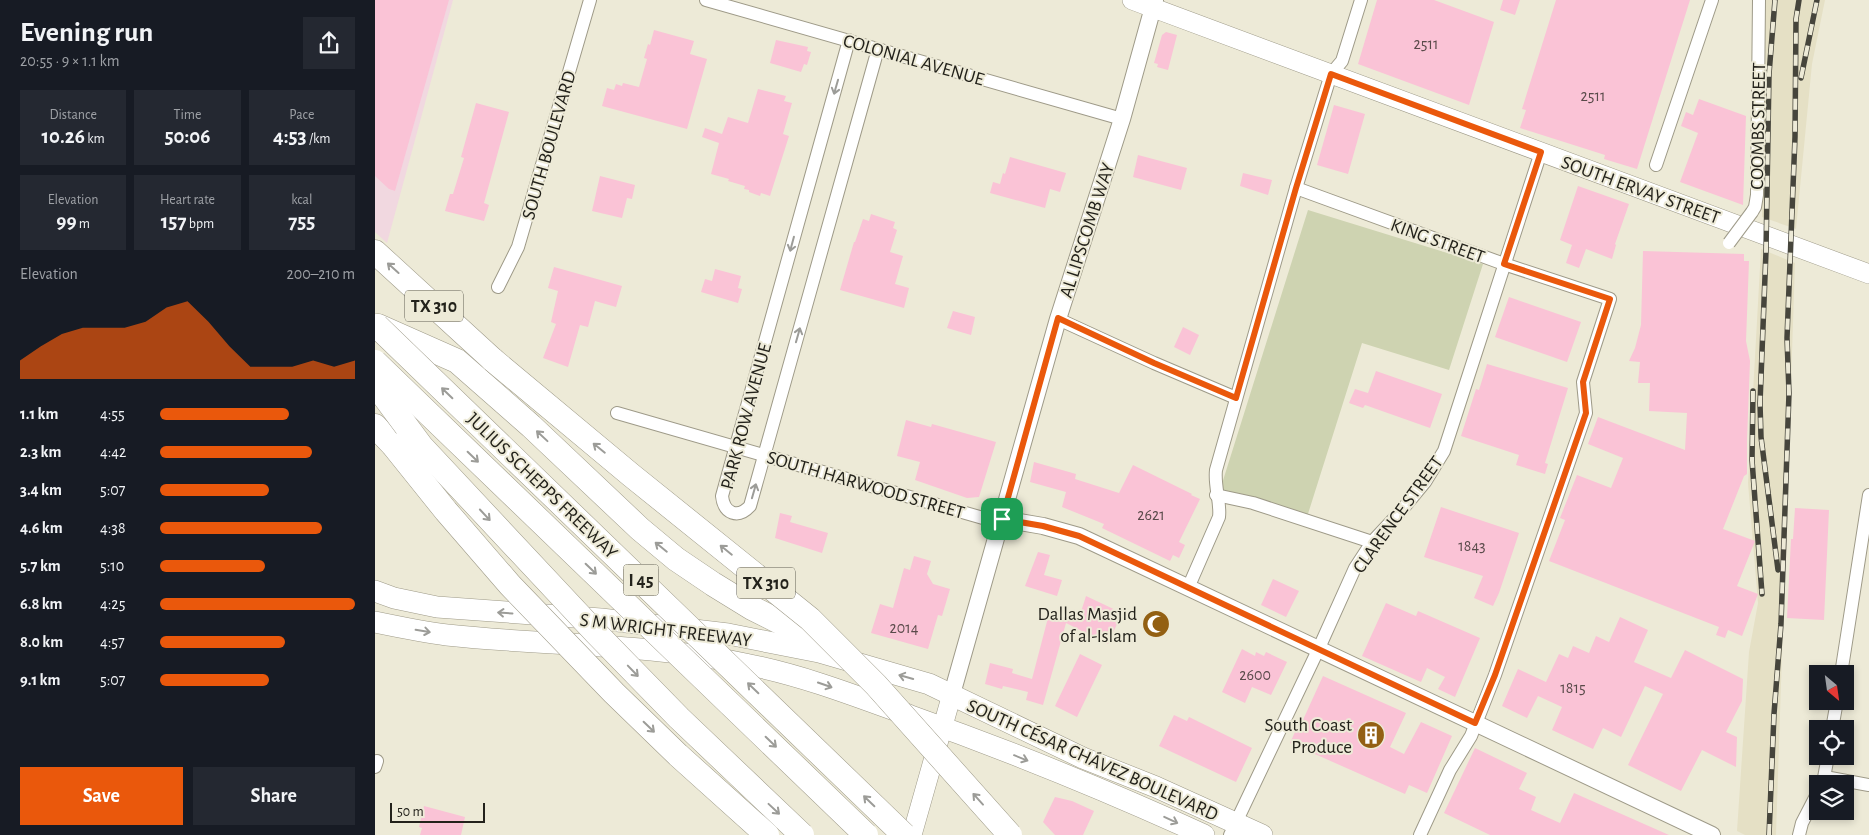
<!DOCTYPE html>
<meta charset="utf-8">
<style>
:root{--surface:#171b24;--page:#242831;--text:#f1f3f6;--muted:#9ea1a6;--accent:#ea580c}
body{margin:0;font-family:"Alegreya Sans",sans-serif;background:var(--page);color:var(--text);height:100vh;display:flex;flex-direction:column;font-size:19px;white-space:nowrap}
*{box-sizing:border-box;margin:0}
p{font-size:16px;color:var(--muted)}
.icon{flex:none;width:28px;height:28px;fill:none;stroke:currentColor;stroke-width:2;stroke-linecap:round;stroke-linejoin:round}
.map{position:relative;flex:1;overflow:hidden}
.panel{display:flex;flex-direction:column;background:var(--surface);width:375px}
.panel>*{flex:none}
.needle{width:32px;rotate:151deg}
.controls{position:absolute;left:1434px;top:665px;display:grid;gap:10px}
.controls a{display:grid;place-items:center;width:45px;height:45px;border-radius:0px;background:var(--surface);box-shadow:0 2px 8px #0003;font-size:25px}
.scale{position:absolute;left:15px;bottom:12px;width:95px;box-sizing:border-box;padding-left:5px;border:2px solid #23221b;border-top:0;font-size:14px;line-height:18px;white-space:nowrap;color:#23221b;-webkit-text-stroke:4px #edead7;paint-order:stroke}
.pin{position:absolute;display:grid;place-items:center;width:42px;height:42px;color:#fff;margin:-21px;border-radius:10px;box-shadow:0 2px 8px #0006}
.round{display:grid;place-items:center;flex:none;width:52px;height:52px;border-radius:0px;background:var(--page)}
.head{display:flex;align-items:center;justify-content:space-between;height:85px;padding:0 20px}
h1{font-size:28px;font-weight:600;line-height:38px}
.metrics{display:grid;grid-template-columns:repeat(3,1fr);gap:8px;height:85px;padding:5px 20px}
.metrics div{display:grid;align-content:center;border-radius:0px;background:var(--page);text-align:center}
.metrics b{font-size:21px;font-weight:600}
.metrics small{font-size:14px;font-weight:400}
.metrics p{font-size:14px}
.chart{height:140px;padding:10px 20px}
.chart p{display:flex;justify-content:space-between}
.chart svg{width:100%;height:90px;margin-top:5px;fill:var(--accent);opacity:.7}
.primary-button{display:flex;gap:10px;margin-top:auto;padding:10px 20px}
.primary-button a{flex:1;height:58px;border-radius:0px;background:var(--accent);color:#fff;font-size:20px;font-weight:600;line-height:58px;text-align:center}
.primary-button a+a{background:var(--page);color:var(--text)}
ul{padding:0 20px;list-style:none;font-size:16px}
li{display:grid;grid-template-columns:80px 60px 1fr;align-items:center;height:38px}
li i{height:12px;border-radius:6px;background:var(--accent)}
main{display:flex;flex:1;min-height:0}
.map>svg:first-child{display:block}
</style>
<main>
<section class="panel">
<div class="head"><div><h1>Evening run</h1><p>20:55 · 9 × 1.1 km</p></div><a class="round"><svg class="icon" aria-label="share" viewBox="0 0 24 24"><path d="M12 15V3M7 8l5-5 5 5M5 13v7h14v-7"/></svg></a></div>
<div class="metrics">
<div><p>Distance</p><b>10.26<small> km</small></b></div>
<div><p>Time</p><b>50:06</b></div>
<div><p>Pace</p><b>4:53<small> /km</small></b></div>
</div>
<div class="metrics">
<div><p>Elevation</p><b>99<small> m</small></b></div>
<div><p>Heart rate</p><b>157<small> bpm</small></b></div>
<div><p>kcal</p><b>755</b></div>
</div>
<div class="chart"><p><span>Elevation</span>200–210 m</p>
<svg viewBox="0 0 160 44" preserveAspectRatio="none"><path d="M0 44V35L10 28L20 22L30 19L40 19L50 19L60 16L70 9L80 6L90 16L100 28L110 38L120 38L130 38L140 35L150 38L160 35V44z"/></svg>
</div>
<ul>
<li><b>1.1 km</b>4:55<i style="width:66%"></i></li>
<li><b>2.3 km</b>4:42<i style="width:78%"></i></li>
<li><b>3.4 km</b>5:07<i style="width:56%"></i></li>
<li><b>4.6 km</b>4:38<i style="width:83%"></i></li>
<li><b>5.7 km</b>5:10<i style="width:54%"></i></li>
<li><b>6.8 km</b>4:25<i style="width:100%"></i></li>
<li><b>8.0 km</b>4:57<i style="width:64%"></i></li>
<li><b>9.1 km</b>5:07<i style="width:56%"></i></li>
</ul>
<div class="primary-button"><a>Save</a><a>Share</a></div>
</section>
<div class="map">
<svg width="1494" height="835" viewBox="0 0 1494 835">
<rect width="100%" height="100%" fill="#edead7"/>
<!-- commercial -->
<path fill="#f1d8e0" d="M0 0H78L12 243 0 232Z"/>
<!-- built -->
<g fill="#e5e0c5">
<path d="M1388 0H1450L1437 64 1421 229 1387 217Z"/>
<path d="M1386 249 1420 263 1401 835H1370L1362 831 1374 652 1383 603 1373 483Z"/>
</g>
<!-- green -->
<path fill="#ced3b1" d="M933 210 1108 264 1074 370 987 343 932 517 845 490Z"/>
<!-- building -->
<g fill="#fac3d6">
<path d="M0 0H74L20 191 14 189 0 176Z"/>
<path d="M1002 0H1059L1119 22 1094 105 983 64Z"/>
<path d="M1128 0H1145L1140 15 1125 10Z"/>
<path d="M1181 0H1315L1262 169 1229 159 1230 155 1145 128 1151 110 1147 109Z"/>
<path d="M279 30 319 41 315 54 332 59 312 129 227 106 232 88 239 90 241 84 247 86 248 83 264 87 272 59 269 58 273 44 275 45Z"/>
<path d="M791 32 802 35 793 70 782 67 783 64 779 63 787 35Z"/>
<path d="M401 40 433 47 432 51 436 52 432 65 429 64 426 72 395 63Z"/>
<path d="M383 89 411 96 409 101 417 103 408 134 414 136 395 196 386 193 385 196 374 192V190L369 189 370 186 353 181 354 179 336 174 344 143 327 137 330 128 347 134 353 117 373 123Z"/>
<path d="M1324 99 1371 116 1368 205 1305 182 1323 133 1306 126 1311 112 1318 115Z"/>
<path d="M101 103 134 112 109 203 114 205 109 221 70 211 75 194H78L89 158 86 157Z"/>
<path d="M959 105 990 114 973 174 942 165Z"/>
<path d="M763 155 812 168 806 190 758 177Z"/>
<path d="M635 157 691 173 685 192 675 189 670 208 615 193 618 182 625 184 628 173 630 174Z"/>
<path d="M868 173 897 180 893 195 865 186Z"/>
<path d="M225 176 260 185 257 199 252 198 247 218 217 211Z"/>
<path d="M1203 186 1254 204 1240 244 1241 245 1237 259 1211 249 1204 268 1191 263 1197 245 1185 240Z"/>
<path d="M496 214 520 222 518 228 522 230 515 252 528 256 520 284 534 288 529 308 465 290 479 242H480L488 219 494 221Z"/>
<path d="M1268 251 1369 254V261H1374L1371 341 1375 361 1372 440V474L1369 476 1348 529 1380 541 1362 586 1383 594 1367 636 1353 630 1350 638 1341 635 1344 627 1174 561 1190 520 1185 518 1202 475 1236 488 1248 458 1213 444 1223 417 1310 450 1312 413 1274 411 1275 383H1263L1265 362 1254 361 1260 348 1266 325Z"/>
<path d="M179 267 247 286 241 307 220 301 213 327 205 325 193 367 168 358 181 324 176 322 183 291 173 288Z"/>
<path d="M340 269 366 276 363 288 367 289 363 303 326 292 330 279 337 281Z"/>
<path d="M1134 297 1206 322 1192 362 1120 337Z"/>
<path d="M578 311 600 317 596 335 572 328Z"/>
<path d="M808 327 824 335 815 355 799 347Z"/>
<path d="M1112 364 1193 388 1170 463 1173 464 1170 474 1141 465 1144 455 1086 436 1101 389 1104 390Z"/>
<path d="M1001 371 1067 394 1055 428 990 405 988 408 974 403 980 389 993 393Z"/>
<path d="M531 420 556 427 557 424 621 442 604 497 592 498 540 480 545 462 522 456Z"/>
<path d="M659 462 701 474 700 479 744 493 758 465 817 494 816 495 825 499 804 542 810 545 804 558 798 555 795 561 727 528 729 524 687 507 691 492 655 482Z"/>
<path d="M1066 507 1144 533 1124 593 1118 606 1099 598 1108 576 1049 557Z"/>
<path d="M1420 508 1454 510 1449 620 1412 618 1416 539H1418Z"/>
<path d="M405 513 417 516 415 522 453 533 447 553 400 538Z"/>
<path d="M663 552 675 555 669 575 687 580 682 596 650 586Z"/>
<path d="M539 556 556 561 552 574 558 584 575 589 567 616 563 615 553 649 496 633 505 604 518 608 529 568 535 570Z"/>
<path d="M898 579 924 591 911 617 886 605Z"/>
<path d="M711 596 747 613 733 644 691 623 668 705 651 700 653 692 628 686 627 689 610 684 615 663 638 669 637 673 657 679 675 610 704 618Z"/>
<path d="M1011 603 1041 616 1043 611 1105 638 1080 697 1063 689 1070 677 1052 668 1046 682 987 656Z"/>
<path d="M1245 617 1273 630 1259 662 1296 678 1310 650 1368 679 1367 701 1351 732 1362 737 1361 767 1327 750 1306 791 1253 765 1288 694 1270 686 1246 737 1228 728 1218 749 1177 730 1187 707 1163 696 1152 718 1127 706 1143 669 1171 682 1184 654 1193 658 1198 646 1214 653 1221 636 1234 642Z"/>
<path d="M867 649 880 656 881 652 889 656 891 652 912 662 896 695 877 687 870 703 847 692Z"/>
<path d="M705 654 727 665 702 717 680 706Z"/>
<path d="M948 676 1031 713 1015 747 1029 754 1046 722 1077 736 1052 793 1034 785 1030 794 915 743 920 732 922 733Z"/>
<path d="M799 715 812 721 814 717 877 748 861 782 784 746Z"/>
<path d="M1100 748 1152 773 1144 789 1161 797 1156 810 1185 823 1199 793 1294 835H1115L1069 813Z"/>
<path d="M680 797 697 801 719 811 708 835H680L668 822Z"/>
<path d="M49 806 90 817 86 835H45L47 828 44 827Z"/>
</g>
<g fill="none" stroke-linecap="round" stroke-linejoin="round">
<!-- minor casing -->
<g stroke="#9e9a88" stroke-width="14">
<g id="minor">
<path d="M331 0 747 119"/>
<path d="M474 40 347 496C349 514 363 519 375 506L503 49"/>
<path d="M1281 165 1337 0"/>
<path d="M921 188 1129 264 1235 299 1208 382 1211 413 1120 675 1096 736 1075 770 1045 835"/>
<path d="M1377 212 1380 207 1382 195 1384 0"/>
<path d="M123 287 143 247 215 0"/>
<path d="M683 319 779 363 861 398"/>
<path d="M242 413 608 518 627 519"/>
<path d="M841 495 878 503 997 542"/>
<path d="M813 588 844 517C846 503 839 486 841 470L921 188 956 74 967 61 986 0"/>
<path d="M1466 674 1494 495"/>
<path d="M1457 729 1462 701"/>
<path d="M0 767 2 761"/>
<path d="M1450 777 1494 785"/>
<path d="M1448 783 1453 756"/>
<path d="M855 835 944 648 980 568 997 542 1026 511 1050 482 1069 451 1166 152"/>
<path d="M1424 835 1427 823 1442 794"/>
</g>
</g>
<!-- tertiary casing -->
<g stroke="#9e9a88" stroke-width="18">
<g id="tertiary">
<path d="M627 519 668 526 704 536 1337 835"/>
<path d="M577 694 683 319 747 119 780 0"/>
</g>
</g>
<!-- secondary casing -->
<g stroke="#9e9a88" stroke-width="20">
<g id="secondary">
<path d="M757 0 1494 274"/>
<path d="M537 835 577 694"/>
</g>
</g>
<!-- primary casing -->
<g stroke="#9e9a88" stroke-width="22">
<g id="primary">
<path d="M0 591 19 598 62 607 226 619 353 634 444 652 554 684 708 758 781 787 887 835"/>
<path d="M0 622C24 627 48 632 72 635 172 646 272 643 370 664 427 675 481 696 536 716 635 751 733 791 829 835"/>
</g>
</g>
<!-- motorway casing -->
<g stroke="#9e9a88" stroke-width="25">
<g id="motorway">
<path d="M0 252 118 360"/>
<path d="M3 326 82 361 156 426 265 529 301 559 338 584 377 608 468 654"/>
<path d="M0 426 18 445"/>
</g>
</g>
<!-- minor -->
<use href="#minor" stroke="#fff" stroke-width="12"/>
<!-- tertiary -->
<use href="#tertiary" stroke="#fff" stroke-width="16"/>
<!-- secondary -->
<use href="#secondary" stroke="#fff" stroke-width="19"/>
<!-- primary -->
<use href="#primary" stroke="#fff" stroke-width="21"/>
<!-- motorway -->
<use href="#motorway" stroke="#fff" stroke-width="24"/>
<!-- rail casing -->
<g stroke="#46453c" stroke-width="5.5">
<g id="rail">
<path d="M1400 0 1394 74 1391 251 1385 403 1386 437 1403 570"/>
<path d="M1426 78 1442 0"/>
<path d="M1378 391 1377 460 1387 594"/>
<path d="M1394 835 1399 714 1406 624 1414 393 1412 338 1420 137 1421 19 1424 0"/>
</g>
</g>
<!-- rail -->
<use href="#rail" stroke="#edead7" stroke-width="4" stroke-dasharray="11" stroke-linecap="butt"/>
<!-- minor-bridge casing -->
<g stroke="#9e9a88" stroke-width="14" stroke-linecap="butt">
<path id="minor-bridge" d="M1354 243 1377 212"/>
</g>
<!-- motorway-bridge casing -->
<g stroke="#9e9a88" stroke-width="25" stroke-linecap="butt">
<g id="motorway-bridge">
<path d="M2 326 529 835"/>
<path d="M118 360 256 475 435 619 501 685 635 835"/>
<path d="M0 362 491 835"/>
<path d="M0 384 46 446 221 633 304 718 427 835"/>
<path d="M18 445 71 511 135 585 239 693 303 755 392 835"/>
</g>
</g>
<!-- minor-bridge -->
<use href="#minor-bridge" stroke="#fff" stroke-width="12"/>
<!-- motorway-bridge -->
<use href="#motorway-bridge" stroke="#fff" stroke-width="24"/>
</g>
<!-- one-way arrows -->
<defs><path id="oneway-shaft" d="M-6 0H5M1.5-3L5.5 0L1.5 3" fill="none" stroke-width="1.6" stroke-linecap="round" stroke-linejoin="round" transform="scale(1.25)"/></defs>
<g stroke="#9c9c98">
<use href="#oneway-shaft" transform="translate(461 87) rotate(106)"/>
<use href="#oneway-shaft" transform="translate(417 244) rotate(105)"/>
<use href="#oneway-shaft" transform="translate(18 268) rotate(-138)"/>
<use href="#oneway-shaft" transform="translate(423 335) rotate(-74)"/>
<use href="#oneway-shaft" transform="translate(72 393) rotate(-136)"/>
<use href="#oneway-shaft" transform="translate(167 436) rotate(-137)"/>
<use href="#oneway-shaft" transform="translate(224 448) rotate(-141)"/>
<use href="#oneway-shaft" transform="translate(98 457) rotate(44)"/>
<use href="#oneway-shaft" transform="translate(379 491) rotate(-74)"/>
<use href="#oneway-shaft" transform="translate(110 515) rotate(47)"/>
<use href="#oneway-shaft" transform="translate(286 547) rotate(-141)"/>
<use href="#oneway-shaft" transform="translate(351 550) rotate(-141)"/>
<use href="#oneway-shaft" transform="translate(216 569) rotate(44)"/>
<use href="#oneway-shaft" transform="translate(130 613) rotate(-176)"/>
<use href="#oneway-shaft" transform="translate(48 631) rotate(9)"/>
<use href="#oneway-shaft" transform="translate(258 671) rotate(46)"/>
<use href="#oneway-shaft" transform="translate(531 677) rotate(-164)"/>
<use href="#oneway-shaft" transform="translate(450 685) rotate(19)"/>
<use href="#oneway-shaft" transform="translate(378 688) rotate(-136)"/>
<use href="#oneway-shaft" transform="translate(274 727) rotate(44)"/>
<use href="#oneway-shaft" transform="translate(396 742) rotate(44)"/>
<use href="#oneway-shaft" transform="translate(646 758) rotate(22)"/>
<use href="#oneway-shaft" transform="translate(603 799) rotate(-132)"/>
<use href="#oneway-shaft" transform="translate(494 801) rotate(-136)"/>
<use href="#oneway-shaft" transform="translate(399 809) rotate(43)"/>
<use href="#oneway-shaft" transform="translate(796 820) rotate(25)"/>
</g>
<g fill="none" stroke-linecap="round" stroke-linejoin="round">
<!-- route casing -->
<g stroke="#fff" stroke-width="10">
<path id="route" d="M956 74 1166 152 1129 264 1235 299 1208 382 1211 413 1120 675 1100 723 704 536 668 526 627 519 683 318 779 363 861 398 921 188Z"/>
</g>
<!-- route -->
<use href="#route" stroke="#ea580c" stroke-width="6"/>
</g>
<!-- icons -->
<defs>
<g id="mosque-disc" transform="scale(1.4375)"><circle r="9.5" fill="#936013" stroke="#edead7"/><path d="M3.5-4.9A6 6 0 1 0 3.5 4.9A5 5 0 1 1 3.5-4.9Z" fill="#fff"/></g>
<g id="building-disc" transform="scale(1.4375)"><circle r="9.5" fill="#936013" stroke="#edead7"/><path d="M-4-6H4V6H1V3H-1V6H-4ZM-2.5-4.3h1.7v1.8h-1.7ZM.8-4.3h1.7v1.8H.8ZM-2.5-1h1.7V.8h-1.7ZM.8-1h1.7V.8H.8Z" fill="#fff"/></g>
</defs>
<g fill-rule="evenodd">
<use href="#mosque-disc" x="781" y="624"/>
<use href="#building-disc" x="996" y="735"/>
</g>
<g text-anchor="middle" stroke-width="4" stroke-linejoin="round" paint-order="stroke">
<!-- number labels -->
<g font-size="16" fill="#594a4a">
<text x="1051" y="49">2511</text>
<text x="1218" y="101">2511</text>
<text x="776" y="520">2621</text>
<text x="1097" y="551">1843</text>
<text x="529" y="633">2014</text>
<text x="880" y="680">2600</text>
<text x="1198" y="693">1815</text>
</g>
<!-- shield labels -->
<g fill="#edead7" stroke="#605e53" stroke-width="1">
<rect x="30" y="290.5" width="58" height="31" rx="4"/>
<rect x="248.5" y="564.5" width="35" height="31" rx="4"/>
<rect x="362" y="567.5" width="58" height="31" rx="4"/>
</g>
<g font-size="18" font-weight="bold" fill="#23221b">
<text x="59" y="312">TX 310</text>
<text x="266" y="586">I 45</text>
<text x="391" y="589">TX 310</text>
</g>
<!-- street labels -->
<g font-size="19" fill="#23221b" stroke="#edead7">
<text transform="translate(539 59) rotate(16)" y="7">COLONIAL AVENUE</text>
<text transform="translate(1382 126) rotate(-89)" y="7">COOMBS STREET</text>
<text transform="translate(173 145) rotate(-74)" y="7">SOUTH BOULEVARD</text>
<text transform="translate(1266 189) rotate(20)" y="7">SOUTH ERVAY STREET</text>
<text transform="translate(711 230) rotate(-72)" y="7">AL LIPSCOMB WAY</text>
<text transform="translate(1063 240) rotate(20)" y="7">KING STREET</text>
<text transform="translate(370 416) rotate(-75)" y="7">PARK ROW AVENUE</text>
<text transform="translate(491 484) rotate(16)" y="7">SOUTH HARWOOD STREET</text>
<text transform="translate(168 485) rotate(44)" y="7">JULIUS SCHEPPS FREEWAY</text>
<text transform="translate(1022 514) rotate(-54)" y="7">CLARENCE STREET</text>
<text transform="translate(291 629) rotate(7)" y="7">S M WRIGHT FREEWAY</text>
<text transform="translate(718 759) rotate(24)" y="7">SOUTH CÉSAR CHÁVEZ BOULEVARD</text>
</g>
<!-- poi labels -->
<g font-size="19" fill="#23221b" stroke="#edead7" text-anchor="end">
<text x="762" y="620">Dallas Masjid<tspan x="762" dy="22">of al-Islam</tspan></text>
<text x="977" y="731">South Coast<tspan x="977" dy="22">Produce</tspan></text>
</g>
</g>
</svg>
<div class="controls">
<a><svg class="needle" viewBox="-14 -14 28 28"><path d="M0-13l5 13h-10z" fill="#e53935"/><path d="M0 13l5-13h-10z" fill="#9ea1a6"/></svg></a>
<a><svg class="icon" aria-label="locate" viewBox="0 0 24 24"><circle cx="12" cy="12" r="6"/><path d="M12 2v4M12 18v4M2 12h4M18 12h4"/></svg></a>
<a><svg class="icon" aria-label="layers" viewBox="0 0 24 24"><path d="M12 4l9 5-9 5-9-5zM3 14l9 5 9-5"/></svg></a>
</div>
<div class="scale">50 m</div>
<div class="pin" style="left:627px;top:519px;background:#1e9e55"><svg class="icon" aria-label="arrive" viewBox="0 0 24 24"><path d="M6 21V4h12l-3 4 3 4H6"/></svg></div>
</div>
</main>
